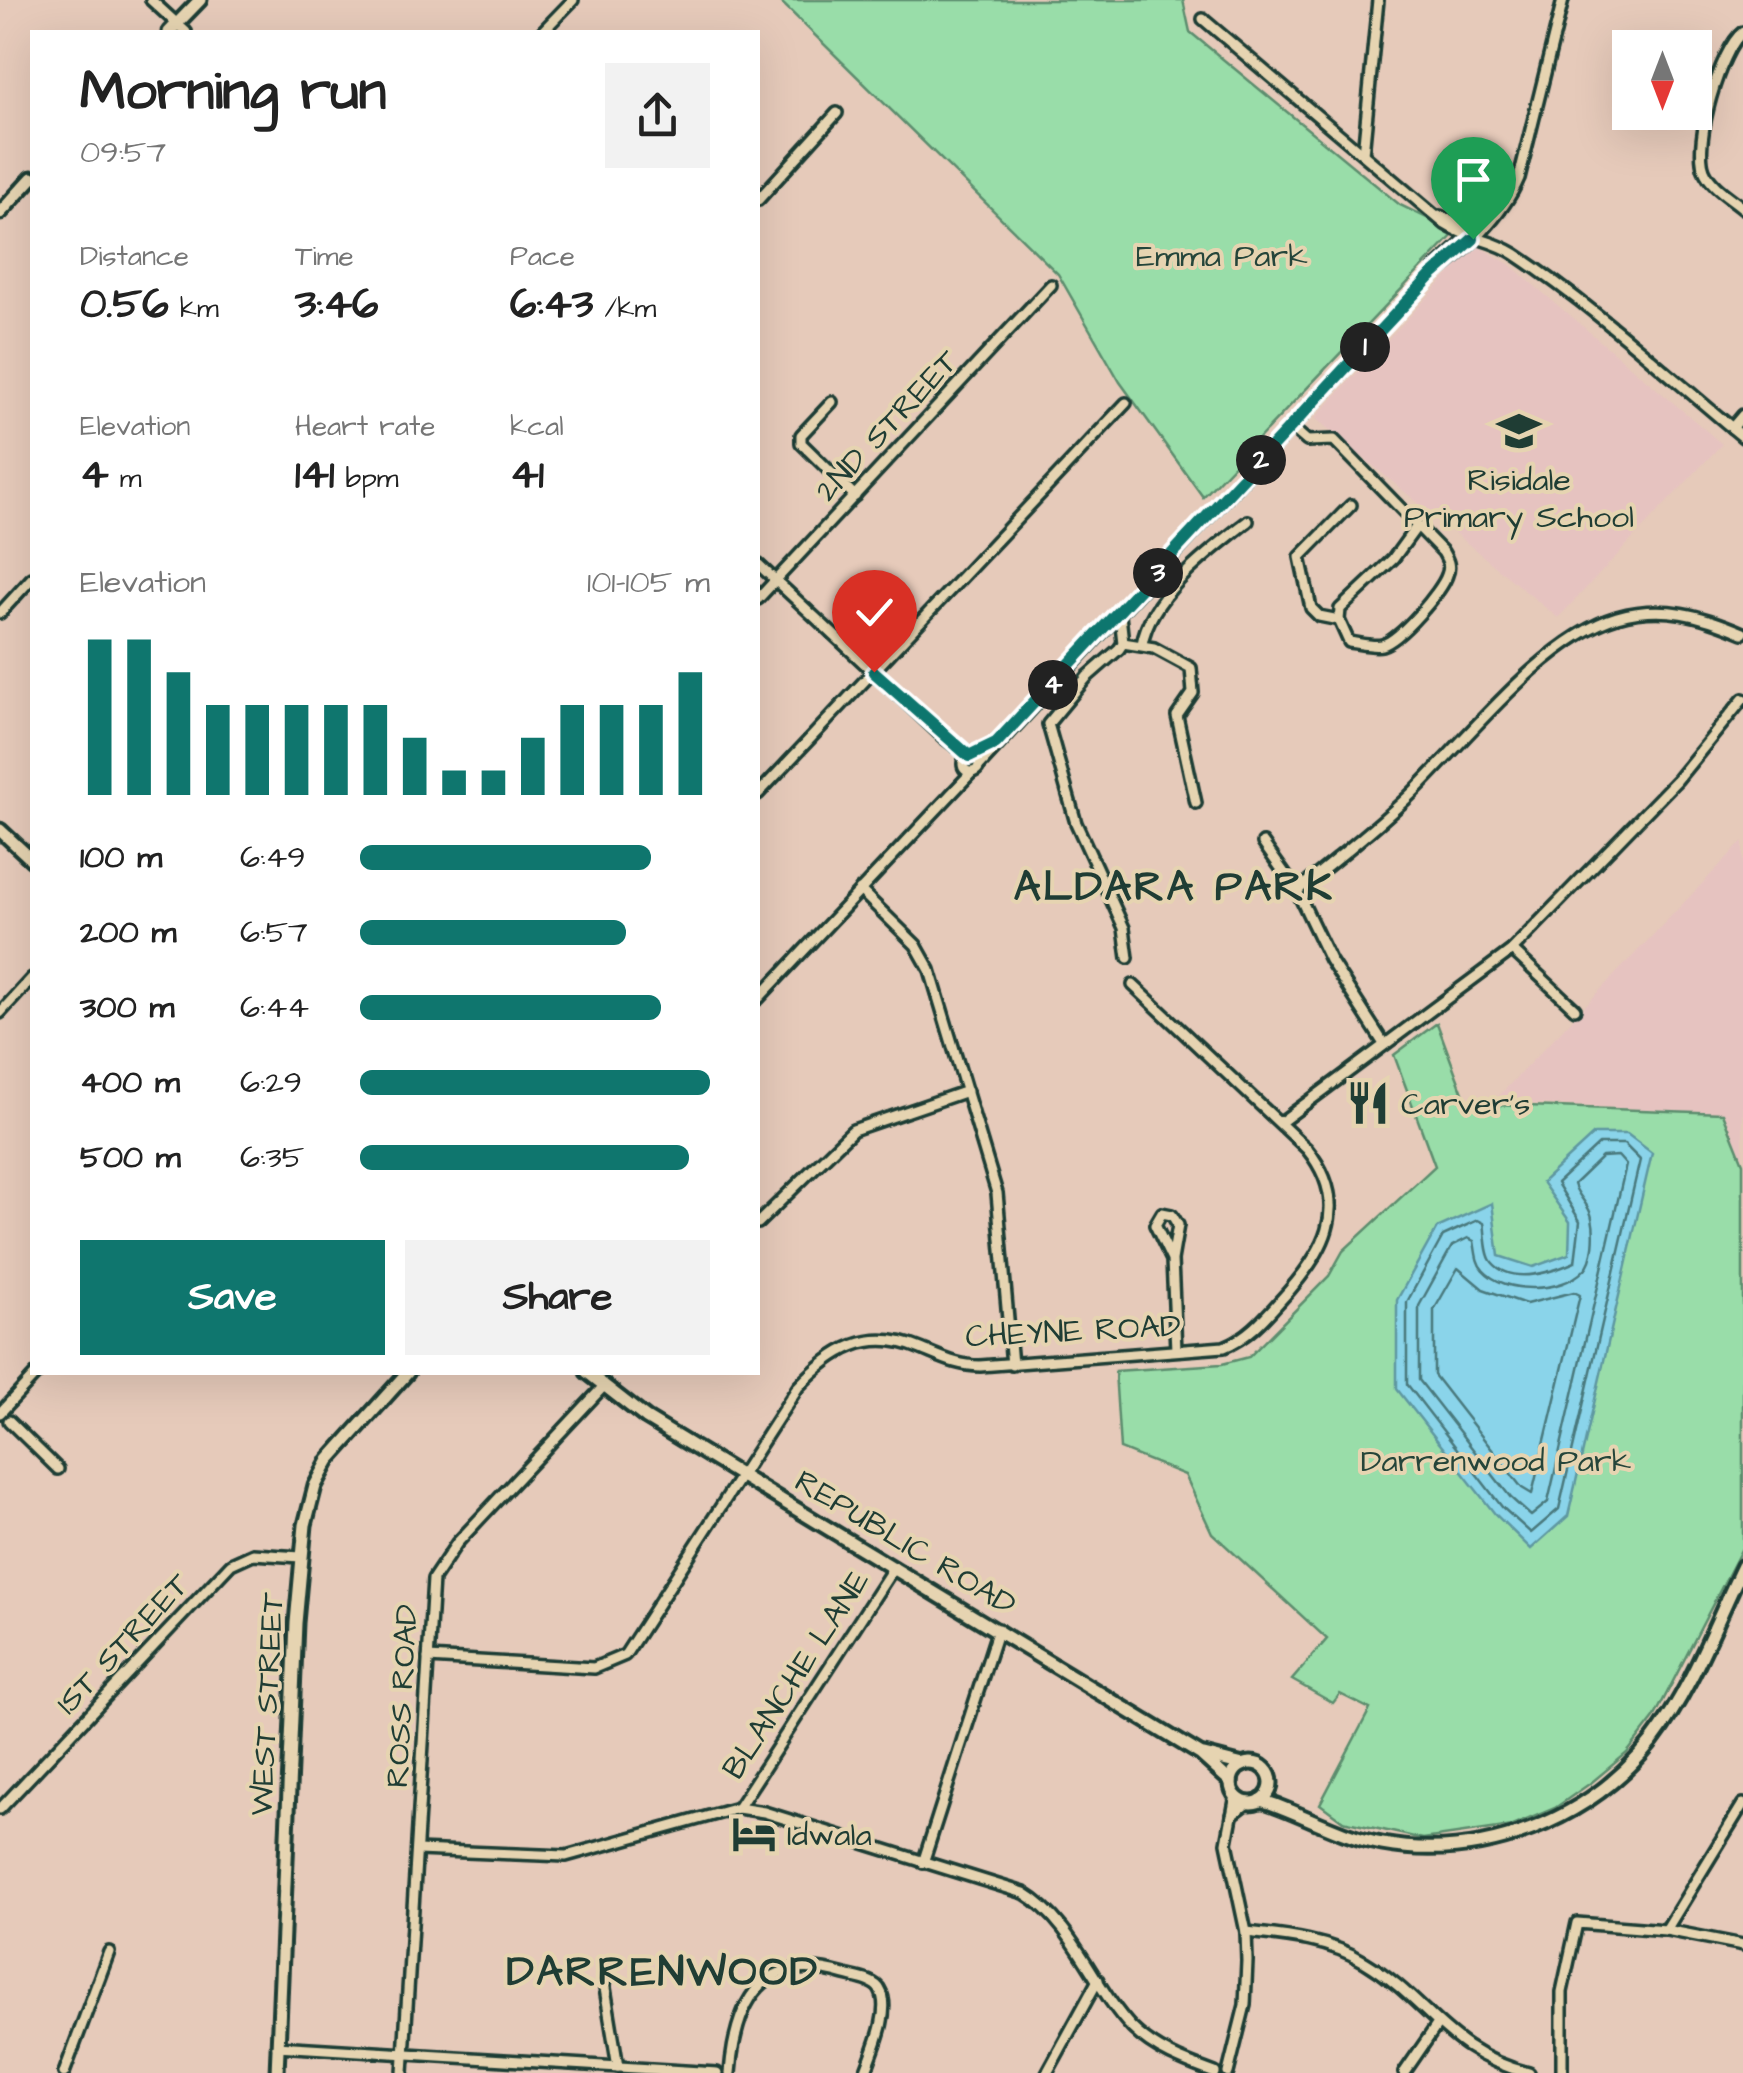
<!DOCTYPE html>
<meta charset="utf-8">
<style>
:root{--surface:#fff;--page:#f2f2f2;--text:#222;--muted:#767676;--accent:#0f766e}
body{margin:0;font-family:"Architects Daughter",sans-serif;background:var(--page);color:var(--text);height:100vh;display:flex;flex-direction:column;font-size:38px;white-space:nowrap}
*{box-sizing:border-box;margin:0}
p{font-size:32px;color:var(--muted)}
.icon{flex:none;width:55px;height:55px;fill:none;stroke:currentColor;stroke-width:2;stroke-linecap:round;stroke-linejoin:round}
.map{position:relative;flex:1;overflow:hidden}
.drawer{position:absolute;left:30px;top:30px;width:730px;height:1345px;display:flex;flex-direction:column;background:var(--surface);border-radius:0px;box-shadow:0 10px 40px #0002}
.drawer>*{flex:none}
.needle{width:65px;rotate:180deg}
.buttons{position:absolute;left:1612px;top:30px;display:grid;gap:20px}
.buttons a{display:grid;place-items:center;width:100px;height:100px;border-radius:0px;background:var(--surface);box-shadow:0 10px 40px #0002;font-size:50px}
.pin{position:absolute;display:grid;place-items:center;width:85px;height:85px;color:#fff;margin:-102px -42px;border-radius:50% 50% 50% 0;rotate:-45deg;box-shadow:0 0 10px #0007}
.pin .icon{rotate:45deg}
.km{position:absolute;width:50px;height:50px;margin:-25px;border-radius:50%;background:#222;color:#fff;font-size:28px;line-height:50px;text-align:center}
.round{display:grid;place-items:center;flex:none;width:105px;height:105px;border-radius:0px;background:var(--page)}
.head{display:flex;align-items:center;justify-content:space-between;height:170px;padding:0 50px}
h1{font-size:55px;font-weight:700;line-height:75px}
.metrics{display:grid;grid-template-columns:repeat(3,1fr);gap:15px;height:170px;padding:10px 50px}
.metrics div{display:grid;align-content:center}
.metrics b{font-size:42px;font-weight:700}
.metrics small{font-size:28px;font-weight:400}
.metrics p{font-size:28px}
.chart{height:280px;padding:20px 50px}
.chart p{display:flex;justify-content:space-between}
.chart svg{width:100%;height:180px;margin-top:10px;stroke:var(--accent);stroke-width:6}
.primary-button{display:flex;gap:20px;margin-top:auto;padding:20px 50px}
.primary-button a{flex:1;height:115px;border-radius:0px;background:var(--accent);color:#fff;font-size:40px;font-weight:700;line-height:115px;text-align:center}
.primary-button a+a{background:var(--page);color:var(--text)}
ul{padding:0 50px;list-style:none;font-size:32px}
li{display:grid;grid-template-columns:160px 120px 1fr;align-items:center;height:75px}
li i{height:25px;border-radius:12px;background:var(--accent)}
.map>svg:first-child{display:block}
</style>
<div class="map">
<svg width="1743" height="2073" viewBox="0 0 1743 2073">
<rect width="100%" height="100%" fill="#e6caba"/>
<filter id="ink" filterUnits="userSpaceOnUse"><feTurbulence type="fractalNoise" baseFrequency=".01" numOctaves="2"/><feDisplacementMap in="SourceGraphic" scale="20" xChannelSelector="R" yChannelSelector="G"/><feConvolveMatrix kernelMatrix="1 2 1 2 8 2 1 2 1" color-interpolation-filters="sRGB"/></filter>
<g filter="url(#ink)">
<!-- built -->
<g fill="#e6c3c0">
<path d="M1476 245 1509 264 1722 444 1558 618 1315 418Z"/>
<path d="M1743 841V1163L1722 1113 1493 1102Z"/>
</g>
<!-- green -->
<g fill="#99dda9" stroke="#5c8d6e" stroke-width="2.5">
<path d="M779 0H1183L1190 32 1400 205 1456 232 1203 497 1120 382 1058 274Z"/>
<path d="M1437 1023 1467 1104 1723 1113 1743 1163V1546L1654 1718 1627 1753 1592 1782 1555 1808 1512 1826 1423 1839 1343 1821 1320 1804 1370 1709 1340 1694 1333 1703 1292 1680 1327 1639 1212 1533 1185 1475 1120 1449 1115 1371 1222 1364 1249 1357 1329 1276 1343 1251 1435 1166 1394 1055Z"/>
</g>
<!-- water -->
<path fill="#8ad4ea" stroke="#5f98a1" stroke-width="2.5" d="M1594 1134H1627L1652 1153 1568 1516 1531 1549 1495 1514 1397 1389V1300L1437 1228 1492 1203 1499 1256 1533 1267 1569 1254 1570 1222 1542 1182Z"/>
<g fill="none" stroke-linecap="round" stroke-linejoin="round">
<!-- shore -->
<g stroke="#4a797d" stroke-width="2.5">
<path d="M1599 1144H1624L1640 1160 1559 1509 1531 1533 1502 1507 1407 1384V1302L1443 1236 1478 1220 1484 1223C1486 1233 1485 1254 1492 1262 1512 1286 1552 1272 1575 1262L1580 1221 1557 1183Z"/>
<path d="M1618 1156 1626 1165 1548 1502 1531 1516 1511 1498 1419 1380V1306L1452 1246 1468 1238 1474 1241C1476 1251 1476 1263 1483 1270 1505 1295 1562 1293 1584 1270 1595 1260 1595 1231 1592 1218 1590 1205 1577 1196 1574 1184L1602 1157Z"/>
<path d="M1458 1268 1483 1289 1526 1304 1574 1292 1580 1295 1532 1494 1522 1488 1434 1375V1310Z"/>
</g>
<!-- street casing -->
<g stroke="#1f3d34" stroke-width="16">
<g id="street">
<path d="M151 0 186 32"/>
<path d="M1203 19 1445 224C1468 239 1492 239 1515 254 1596 308 1668 375 1743 437"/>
<path d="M542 32 573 0"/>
<path d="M1743 32C1720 49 1693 143 1704 170 1711 187 1730 197 1743 208"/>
<path d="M1363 154 1378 0"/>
<path d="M758 200 837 113"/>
<path d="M1440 216 1477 231"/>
<path d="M1435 268 1482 225"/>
<path d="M832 402 801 435V443L855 496"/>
<path d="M1291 427 1307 441 1334 440 1443 552C1447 559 1451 566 1447 575 1442 591 1399 641 1382 645 1373 647 1358 643 1349 642L1339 620 1340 609 1393 559 1417 526"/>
<path d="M1732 428 1743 415"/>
<path d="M758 564 943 737 969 756"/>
<path d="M758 599 1051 285"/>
<path d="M0 613 32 578"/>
<path d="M1120 615 1123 643 1119 649 1087 677 1048 724 1076 823 1124 928 1128 958"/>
<path d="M1339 620 1319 616 1311 608 1300 557 1351 505"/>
<path d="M1123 643 1154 648 1191 668 1193 693 1177 716 1196 803"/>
<path d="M1142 644C1150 595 1210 551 1248 521"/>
<circle cx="971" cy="764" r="8"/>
<path d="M980 765 1430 277C1463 254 1503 216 1519 178L1563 0"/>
<path d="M758 794 1126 403"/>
<path d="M1263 843 1297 891 1330 960 1384 1044"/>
<path d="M860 890 916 945 930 970 997 1193 1012 1365"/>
<path d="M1297 891C1335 860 1374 830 1409 796 1464 743 1543 639 1617 617 1663 604 1701 615 1743 633"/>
<path d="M1512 950 1575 1009"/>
<path d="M758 999 971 773"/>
<path d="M0 1013 32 978"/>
<path d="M1281 1122 1512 950 1677 780 1743 699"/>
<path d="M758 1223 853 1130 967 1091"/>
<path d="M1172 1260 1178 1225 1172 1215 1162 1213 1155 1225 1172 1260 1176 1350"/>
<path d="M0 1413 38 1372"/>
<path d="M9 1421 58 1469"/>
<path d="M428 1658 594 1668 625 1655 798 1387C834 1349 869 1327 921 1349 941 1357 958 1366 980 1366L1224 1347C1247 1338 1263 1320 1279 1302 1322 1256 1354 1207 1307 1149L1133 985"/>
<path d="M738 1808 894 1567"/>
<path d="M0 1809 231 1564 253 1554 301 1557"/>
<path d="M1232 1815 1249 1802"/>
<path d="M417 1850 566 1856 738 1808 764 1812 1024 1893C1074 1923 1093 1987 1132 2028 1155 2051 1185 2062 1215 2073"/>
<path d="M923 1863 998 1629"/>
<path d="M1666 1930 1743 1804"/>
<path d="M1246 1932C1286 1936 1330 1940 1365 1962 1430 2001 1446 2053 1529 2073"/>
<path d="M604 1982 618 2067"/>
<path d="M277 2046 717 2073"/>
<path d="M64 2073 109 1952"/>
<path d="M403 2073 433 1579 457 1543 603 1387"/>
<path d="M730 2073C736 1999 763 1950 845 1975 856 1978 875 1980 880 1990 892 2010 872 2053 865 2073"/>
<path d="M1047 2073 1098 1980"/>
<path d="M1228 2073 1245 2005 1247 1961 1246 1932 1227 1843 1236 1795"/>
<path d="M1404 2073 1437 2025"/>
<path d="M1562 2073V1992L1577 1923 1666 1930 1743 1945"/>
</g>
</g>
<!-- secondary casing -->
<g stroke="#1f3d34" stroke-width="19">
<g id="secondary">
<path d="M169 32 200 0"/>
<path d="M0 213 32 178"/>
<path d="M0 830 32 860"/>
<path d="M587 1372 646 1418 1200 1754 1231 1782"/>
<path d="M1204 1755 1243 1765"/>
<circle cx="1251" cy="1783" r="20"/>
<path d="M1261 1800C1302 1813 1338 1836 1382 1844 1482 1862 1589 1821 1652 1741 1691 1690 1715 1624 1743 1566"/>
<path d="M277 2073 296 1623 305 1525 315 1486 329 1460 408 1372"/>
</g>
</g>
<!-- street -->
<use href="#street" stroke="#e6d4b1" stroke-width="9"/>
<!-- secondary -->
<use href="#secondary" stroke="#e6d4b1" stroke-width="11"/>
</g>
</g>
<g fill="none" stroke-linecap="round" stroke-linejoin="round" filter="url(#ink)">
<!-- route casing -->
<g stroke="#fff" stroke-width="20">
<path id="route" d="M874 672 969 756 996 743 1430 277 1473 239"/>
</g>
<!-- route -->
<use href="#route" stroke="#0f766e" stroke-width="12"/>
</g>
<!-- icons -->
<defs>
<g id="school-bare" transform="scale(3.45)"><path d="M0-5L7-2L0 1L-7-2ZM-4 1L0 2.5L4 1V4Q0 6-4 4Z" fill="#1f3d34" stroke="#e6d4b1" stroke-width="2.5" paint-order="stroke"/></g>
<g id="restaurant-bare" transform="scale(3.45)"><path d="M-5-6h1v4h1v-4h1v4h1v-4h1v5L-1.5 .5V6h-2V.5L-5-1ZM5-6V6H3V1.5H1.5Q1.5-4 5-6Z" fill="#1f3d34" stroke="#e6d4b1" stroke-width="2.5" paint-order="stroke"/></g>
<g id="hotel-bare" transform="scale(3.45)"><path d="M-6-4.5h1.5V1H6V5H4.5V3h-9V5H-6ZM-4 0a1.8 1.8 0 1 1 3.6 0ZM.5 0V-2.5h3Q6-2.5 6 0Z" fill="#1f3d34" stroke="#e6d4b1" stroke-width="2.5" paint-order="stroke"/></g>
</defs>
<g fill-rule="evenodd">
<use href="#school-bare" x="1519" y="431"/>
<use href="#restaurant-bare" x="1368" y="1103"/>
<use href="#hotel-bare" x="754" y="1834"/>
</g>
<g text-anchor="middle" stroke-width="8" stroke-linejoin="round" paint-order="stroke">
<!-- park labels -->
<g font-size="32" fill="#25453a" stroke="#e6d4b1">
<text x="1222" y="266">Emma Park</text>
<text x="1496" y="1471">Darrenwood Park</text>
</g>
<!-- street labels -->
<g font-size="32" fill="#1f3d34" stroke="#e6d4b1">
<text transform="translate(886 425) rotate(-47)" y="11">2ND STREET</text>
<text transform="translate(1073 1330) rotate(-3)" y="11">CHEYNE ROAD</text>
<text transform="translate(906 1542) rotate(31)" y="11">REPUBLIC ROAD</text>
<text transform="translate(122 1643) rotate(-47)" y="11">1ST STREET</text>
<text transform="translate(795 1674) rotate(-57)" y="11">BLANCHE LANE</text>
<text transform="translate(401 1696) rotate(-87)" y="11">ROSS ROAD</text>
<text transform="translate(266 1704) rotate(-87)" y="11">WEST STREET</text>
</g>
<!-- poi labels -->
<g font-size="32" fill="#1f3d34" stroke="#e6d4b1" text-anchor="start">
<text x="1519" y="490" text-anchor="middle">Risidale<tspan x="1519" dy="37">Primary School</tspan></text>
<text x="1401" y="1114">Carver's</text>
<text x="787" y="1845">Idwala</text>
</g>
<!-- district labels -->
<g font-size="42" font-weight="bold" letter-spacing="2.5" fill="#1f3d34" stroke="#e6d4b1">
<text x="1174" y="900">ALDARA PARK</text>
<text x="663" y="1985">DARRENWOOD</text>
</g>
</g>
</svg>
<div class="buttons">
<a><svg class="needle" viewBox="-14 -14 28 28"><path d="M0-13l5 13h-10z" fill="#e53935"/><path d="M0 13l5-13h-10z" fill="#767676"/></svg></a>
</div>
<div class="pin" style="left:1473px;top:239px;background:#1e9e55"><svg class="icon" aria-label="arrive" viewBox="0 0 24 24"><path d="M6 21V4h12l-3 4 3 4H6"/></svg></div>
<div class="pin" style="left:874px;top:672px;background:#d93025"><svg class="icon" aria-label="check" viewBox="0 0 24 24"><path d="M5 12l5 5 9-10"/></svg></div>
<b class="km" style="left:1365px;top:347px">1</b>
<b class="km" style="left:1261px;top:460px">2</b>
<b class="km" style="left:1158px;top:573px">3</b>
<b class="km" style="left:1053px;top:685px">4</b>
<section class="drawer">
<div class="head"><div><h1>Morning run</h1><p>09:57</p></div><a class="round"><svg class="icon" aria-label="share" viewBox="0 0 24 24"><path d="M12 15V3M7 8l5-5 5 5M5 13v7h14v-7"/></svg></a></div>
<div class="metrics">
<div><p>Distance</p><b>0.56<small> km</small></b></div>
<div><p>Time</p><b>3:46</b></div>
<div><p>Pace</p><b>6:43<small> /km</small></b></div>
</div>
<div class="metrics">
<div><p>Elevation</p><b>4<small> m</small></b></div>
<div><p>Heart rate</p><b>141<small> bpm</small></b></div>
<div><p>kcal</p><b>41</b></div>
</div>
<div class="chart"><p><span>Elevation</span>101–105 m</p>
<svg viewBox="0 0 160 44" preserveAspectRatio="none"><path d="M5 44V6M15 44V6M25 44V14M35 44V22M45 44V22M55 44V22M65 44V22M75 44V22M85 44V30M95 44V38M105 44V38M115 44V30M125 44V22M135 44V22M145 44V22M155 44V14"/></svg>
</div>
<ul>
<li><b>100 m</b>6:49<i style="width:83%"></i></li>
<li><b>200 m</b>6:57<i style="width:76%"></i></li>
<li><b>300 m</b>6:44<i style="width:86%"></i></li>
<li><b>400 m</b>6:29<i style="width:100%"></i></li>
<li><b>500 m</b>6:35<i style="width:94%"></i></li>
</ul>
<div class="primary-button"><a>Save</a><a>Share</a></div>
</section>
</div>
